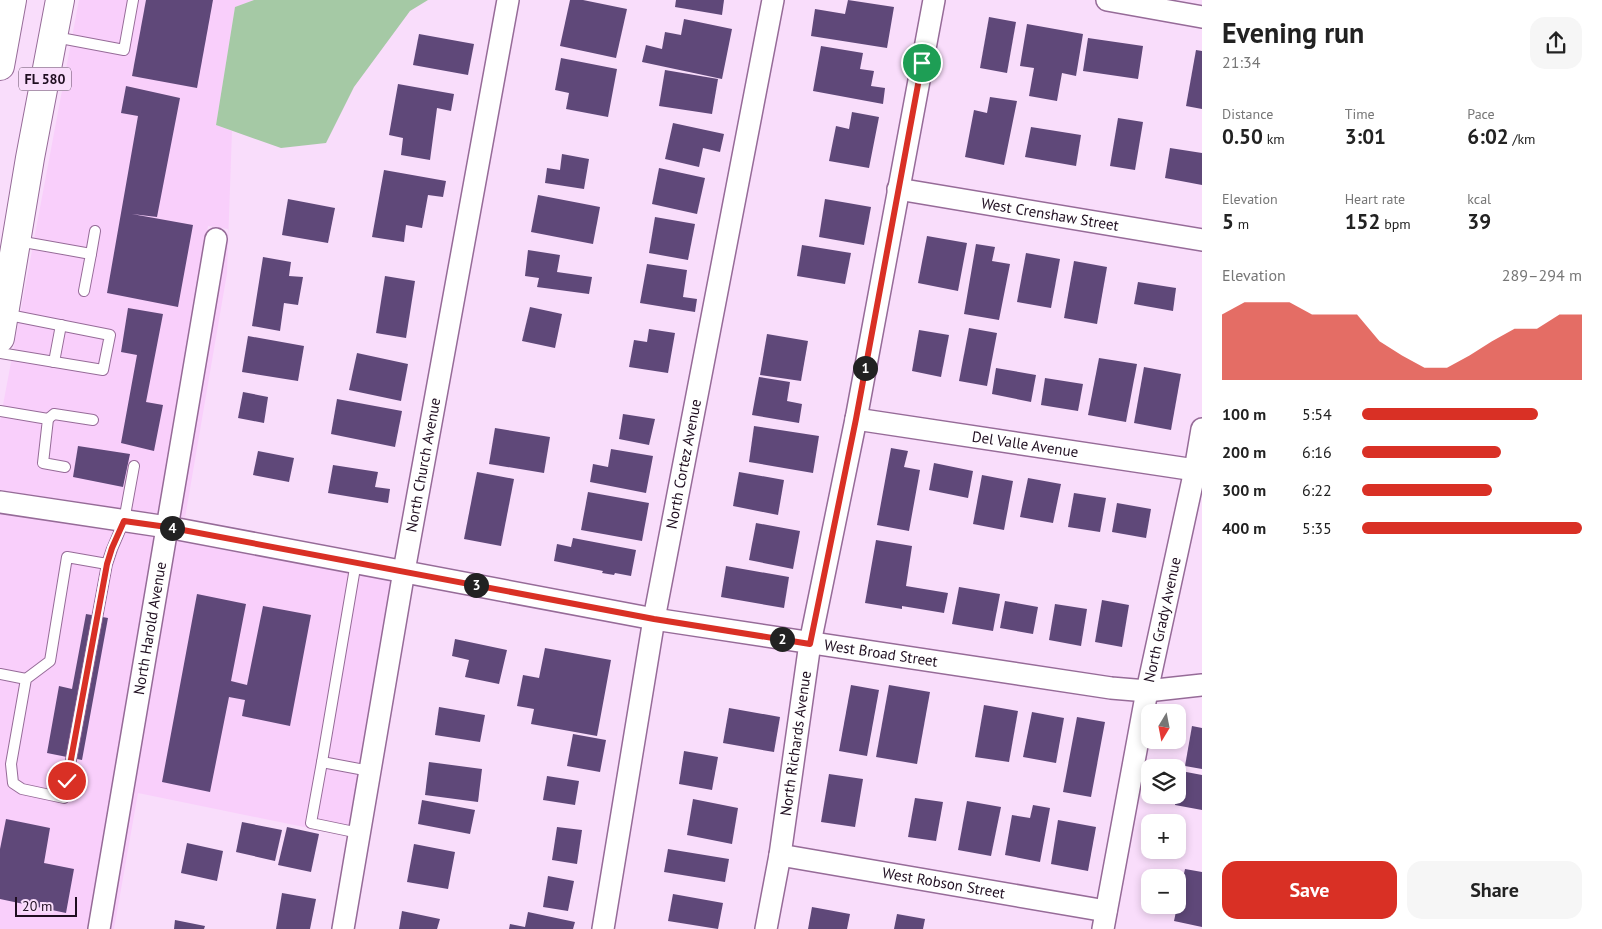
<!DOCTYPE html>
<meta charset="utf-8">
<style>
:root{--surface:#fff;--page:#f6f6f6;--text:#222;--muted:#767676;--accent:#d93025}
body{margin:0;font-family:"PT Sans",sans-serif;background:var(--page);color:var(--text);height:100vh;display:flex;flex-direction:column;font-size:19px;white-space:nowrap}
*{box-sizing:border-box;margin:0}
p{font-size:16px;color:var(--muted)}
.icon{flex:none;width:28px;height:28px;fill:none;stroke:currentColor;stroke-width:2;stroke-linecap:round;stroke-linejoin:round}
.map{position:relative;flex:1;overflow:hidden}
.details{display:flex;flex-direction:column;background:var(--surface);width:400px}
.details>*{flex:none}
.needle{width:32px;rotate:190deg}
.fabs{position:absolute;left:1141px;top:704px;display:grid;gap:10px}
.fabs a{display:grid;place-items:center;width:45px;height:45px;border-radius:10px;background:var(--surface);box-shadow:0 2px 8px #0003;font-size:25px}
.scale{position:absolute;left:15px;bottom:12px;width:62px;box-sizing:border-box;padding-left:5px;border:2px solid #1f0e20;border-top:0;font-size:14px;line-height:18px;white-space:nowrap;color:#1f0e20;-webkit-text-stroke:4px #f9ddfb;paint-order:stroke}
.pin{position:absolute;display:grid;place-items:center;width:42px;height:42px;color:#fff;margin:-21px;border:2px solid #fff;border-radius:50%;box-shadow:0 1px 5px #0007}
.km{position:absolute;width:25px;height:25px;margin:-12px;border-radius:50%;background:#222;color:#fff;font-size:14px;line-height:25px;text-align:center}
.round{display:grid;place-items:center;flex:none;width:52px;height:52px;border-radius:15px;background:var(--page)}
.head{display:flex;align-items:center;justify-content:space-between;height:85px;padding:0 20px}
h1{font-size:28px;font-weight:600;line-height:38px}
.figures{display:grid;grid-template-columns:repeat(3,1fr);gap:8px;height:85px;padding:5px 20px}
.figures div{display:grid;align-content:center}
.figures b{font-size:21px;font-weight:600}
.figures small{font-size:14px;font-weight:400}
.figures p{font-size:14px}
.chart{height:140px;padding:10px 20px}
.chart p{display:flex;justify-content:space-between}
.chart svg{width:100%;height:90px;margin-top:5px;fill:var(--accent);opacity:.7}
.cta{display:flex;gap:10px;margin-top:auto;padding:10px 20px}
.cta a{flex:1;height:58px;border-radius:15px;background:var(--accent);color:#fff;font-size:20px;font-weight:600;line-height:58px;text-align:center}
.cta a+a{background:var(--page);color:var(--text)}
ul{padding:0 20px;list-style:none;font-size:16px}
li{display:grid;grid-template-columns:80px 60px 1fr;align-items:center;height:38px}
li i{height:12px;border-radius:6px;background:var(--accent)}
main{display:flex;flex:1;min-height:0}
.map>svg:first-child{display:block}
</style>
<main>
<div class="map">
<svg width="1202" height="929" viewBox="0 0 1202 929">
<rect width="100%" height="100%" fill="#f9ddfb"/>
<!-- built -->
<g fill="#f9cffb">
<path d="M79 0H254L235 7 216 125 232 131 227 273 185 518 180 517 228 231V229L208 226 159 514 0 490V421Z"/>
<path d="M0 514 155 537 89 929H0Z"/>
<path d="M176 541 391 581 348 836 138 793 114 929H110Z"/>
</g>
<!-- green -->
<path fill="#a5c9a5" d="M254 0H428L410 11 354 87 326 143 281 148 216 125 235 7Z"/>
<!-- building -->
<g fill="#5f4879">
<path d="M146 0H213L197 88 132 76Z"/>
<path d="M570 0H583L627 9 616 58 560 46Z"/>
<path d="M676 0H724L722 15 675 7Z"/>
<path d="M848 0 894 7 887 48 811 36 815 9 845 14Z"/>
<path d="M989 17 1016 22 1007 73 980 68Z"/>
<path d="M684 19 732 29 722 79 642 62 646 45 662 49 665 32 681 35Z"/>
<path d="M1027 24 1083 34 1076 76 1062 73 1057 101 1029 96 1034 68 1020 66Z"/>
<path d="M419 34 474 44 468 75 413 65Z"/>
<path d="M1088 38 1143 46 1138 79 1083 71Z"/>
<path d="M821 46 863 53 860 69 874 71 871 86 885 88 883 104 813 91Z"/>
<path d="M1196 50 1202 51V109L1186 106Z"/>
<path d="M561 58 617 69 608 117 566 109 569 93 555 90Z"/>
<path d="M665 70 718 79 712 114 659 106Z"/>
<path d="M398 84 454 94 451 111 437 108 430 160 401 155 403 138 389 135Z"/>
<path d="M126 86 180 98 157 217 132 214 193 225 178 307 107 293 138 116 121 113Z"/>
<path d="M990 97 1017 101 1004 165 965 157 974 110 987 113Z"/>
<path d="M852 112 879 117 869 168 829 161 836 126 849 129Z"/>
<path d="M1118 118 1143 122 1135 170 1110 166Z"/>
<path d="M673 123 724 134 720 152 703 148 699 167 665 159Z"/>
<path d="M1031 127 1081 135 1076 166 1025 157Z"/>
<path d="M1170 148 1202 153V185L1165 178Z"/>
<path d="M562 154 589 159 584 189 545 183 547 168 560 170Z"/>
<path d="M659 168 705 178 697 214 652 204Z"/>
<path d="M384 170 446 181 443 197 428 195 422 228 406 225 404 242 372 237Z"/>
<path d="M538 195 600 207 593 244 531 232Z"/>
<path d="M288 199 335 208 328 243 282 235Z"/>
<path d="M825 199 871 207 864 245 819 237Z"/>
<path d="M655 217 695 224 688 260 649 253Z"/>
<path d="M927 236 967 243 958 291 918 283Z"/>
<path d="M976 244 995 247 992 261 1010 264 999 320 964 314Z"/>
<path d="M802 245 851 253 845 284 797 276Z"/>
<path d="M528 250 560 255 557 272 592 277 589 294 537 287 539 278 525 276Z"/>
<path d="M1026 253 1060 259 1051 308 1017 302Z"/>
<path d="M263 257 291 262 289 276 303 277 298 305 284 303 280 331 252 326Z"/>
<path d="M1074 261 1107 267 1097 324 1064 318Z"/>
<path d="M647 264 687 270 683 297 697 299 695 312 640 303Z"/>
<path d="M385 276 415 281 406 338 376 333Z"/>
<path d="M1138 282 1176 288 1173 311 1134 304Z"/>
<path d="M530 307 562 314 555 348 522 341Z"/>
<path d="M128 308 163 314 146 402 163 405 154 451 121 443 137 355 121 352Z"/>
<path d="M969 328 997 333 987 386 959 381Z"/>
<path d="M649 329 675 333 668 373 629 367 634 340 647 342Z"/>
<path d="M919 330 949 335 941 377 912 371Z"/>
<path d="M767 334 808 341 801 381 760 375Z"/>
<path d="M248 336 304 346 298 381 242 372Z"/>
<path d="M357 353 408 364 401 401 349 390Z"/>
<path d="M1099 358 1137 364 1126 422 1088 415Z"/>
<path d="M1144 367 1181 374 1171 430 1134 423Z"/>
<path d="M996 368 1036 375 1031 402 992 394Z"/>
<path d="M759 377 790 382 787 401 802 404 799 423 752 415Z"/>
<path d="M1045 378 1083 384 1078 411 1041 405Z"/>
<path d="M243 392 268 397 264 423 238 418Z"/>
<path d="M337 399 402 411 395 447 331 434Z"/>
<path d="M623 414 655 419 649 445 619 439Z"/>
<path d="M754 426 819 436 813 473 749 462Z"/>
<path d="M495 428 550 437 544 473 489 464Z"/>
<path d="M78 446 130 454 123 487 73 477Z"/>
<path d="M891 448 908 451 904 467 920 470 909 531 877 525Z"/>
<path d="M611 449 653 456 646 493 590 482 593 464 608 467Z"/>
<path d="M258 451 294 458 289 482 253 475Z"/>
<path d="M934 463 973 471 968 498 929 490Z"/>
<path d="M333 465 378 472 375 487 390 489 388 503 328 493Z"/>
<path d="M477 472 514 479 501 546 464 539Z"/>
<path d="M739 472 784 480 778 515 733 506Z"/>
<path d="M982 475 1013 481 1004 530 973 524Z"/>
<path d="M1028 478 1061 484 1053 523 1020 517Z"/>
<path d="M588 492 649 503 642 541 581 530Z"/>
<path d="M1074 493 1106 498 1100 532 1068 527Z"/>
<path d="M1117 503 1151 509 1146 538 1112 532Z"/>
<path d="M756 523 800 531 793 569 749 560Z"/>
<path d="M573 538 636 550 631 576 615 573 614 575 602 573 603 571 554 561 557 544 571 547Z"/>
<path d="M876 540 912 546 906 586 948 593 944 613 902 606V609L865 603Z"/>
<path d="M726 566 789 577 784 608 721 597Z"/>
<path d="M959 587 1000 594 993 631 952 624Z"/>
<path d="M197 594 246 604 231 681 247 685 263 606 311 615 290 726 242 716 245 700 229 697 210 792 162 782Z"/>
<path d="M1102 600 1129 605 1122 647 1095 642Z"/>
<path d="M1005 601 1038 607 1033 634 1000 628Z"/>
<path d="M1055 604 1087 609 1081 646 1049 640Z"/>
<path d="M86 614 108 618 82 760 47 753 59 686 72 689Z"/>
<path d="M455 639 507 650 499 684 465 677 469 660 452 656Z"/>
<path d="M545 648 611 660 597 736 531 724 534 709 517 706 523 675 539 678Z"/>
<path d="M851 685 879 690 867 756 839 751Z"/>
<path d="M889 685 930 692 917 764 876 757Z"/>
<path d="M984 705 1018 711 1009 762 975 757Z"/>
<path d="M439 707 485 715 480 742 435 735Z"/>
<path d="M729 708 780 717 774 752 723 743Z"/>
<path d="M1032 712 1064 718 1056 763 1023 757Z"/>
<path d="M1077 717 1105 722 1091 797 1063 792Z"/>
<path d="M1192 726 1202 728V769L1185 766Z"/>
<path d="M573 734 606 740 600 772 567 766Z"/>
<path d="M684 751 718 757 712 790 679 784Z"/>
<path d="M429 762 482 769 478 802 425 795Z"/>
<path d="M1181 771 1202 775V810L1175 805Z"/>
<path d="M829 774 863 779 855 827 821 822Z"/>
<path d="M547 776 579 781 575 805 543 800Z"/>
<path d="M915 798 943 802 936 841 908 837Z"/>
<path d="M693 799 738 808 732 844 687 835Z"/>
<path d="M422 800 475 810 470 834 418 824Z"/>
<path d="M967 801 1001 807 991 856 958 850Z"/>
<path d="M1033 805 1050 808 1040 862 1005 855 1012 815 1030 818Z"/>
<path d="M6 819 50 828 44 863 74 869 66 913 0 899V849Z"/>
<path d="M1058 820 1096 827 1088 871 1051 864Z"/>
<path d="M242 822 282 830 275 861 236 852Z"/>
<path d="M287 827 319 834 311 872 278 865Z"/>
<path d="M557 827 582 830 577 864 552 860Z"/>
<path d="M187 843 223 851 217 881 181 873Z"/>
<path d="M414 844 455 852 448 889 407 882Z"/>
<path d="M668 849 729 859 725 882 664 872Z"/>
<path d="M1185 869 1202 872V927L1174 921Z"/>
<path d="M548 876 574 881 568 911 543 907Z"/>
<path d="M282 893 316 899 310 929H276Z"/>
<path d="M673 894 723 903 718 929 668 921Z"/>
<path d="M812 907 850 914 847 929H808Z"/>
<path d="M402 911 440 919 437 929H399Z"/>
<path d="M528 912 575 922 573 929H509L510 924 525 927Z"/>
<path d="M897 914 925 919 923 929H894Z"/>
<path d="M175 920 205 926 204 929H174Z"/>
</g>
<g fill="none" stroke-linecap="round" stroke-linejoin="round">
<!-- service casing -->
<g stroke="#966b98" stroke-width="12">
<g id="service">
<path d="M55 37 124 50 133 0"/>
<path d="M18 241 91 254 84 291"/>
<path d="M91 254 95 231"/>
<path d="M0 353 103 370 110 335 4 314"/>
<path d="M54 362 61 325"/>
<path d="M0 411 48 419 43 463 65 467"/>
<path d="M48 419 54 414 93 420"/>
<path d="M356 562 322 762 370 771"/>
<path d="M107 564 67 557 50 661 26 679 11 764 13 783 22 789 64 798 107 564 112 549 124 521 134 466"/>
<path d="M0 674 26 679"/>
<path d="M322 762 311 823 359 833"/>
</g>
</g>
<!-- minor casing -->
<g stroke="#966b98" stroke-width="24">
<g id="minor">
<path d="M1107 0 1202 17"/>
<path id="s1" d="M898 189 1202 240"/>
<path id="s2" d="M856 419 1195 470"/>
<path id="s3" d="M0 502 167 527 654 619 1111 688 1147 691 1202 685"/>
<path id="s4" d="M780 855 1106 911"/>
<path id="s5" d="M99 929 216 239"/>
<path id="s6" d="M343 929 404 571 508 0"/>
<path id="s7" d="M603 929 654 619 773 0"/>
<path id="s8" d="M766 929 780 855 810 643 856 419 934 0"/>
<path id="s9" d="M1103 929 1147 691 1195 470 1202 429"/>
</g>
</g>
<!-- primary casing -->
<g stroke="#966b98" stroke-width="30">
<g id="primary">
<path d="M0 66 12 0"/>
<path d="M0 338 30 158 60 0"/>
</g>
</g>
<!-- service -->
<use href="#service" stroke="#fff" stroke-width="10"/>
<!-- minor -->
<use href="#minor" stroke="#fff" stroke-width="21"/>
<!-- primary -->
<use href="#primary" stroke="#fff" stroke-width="28"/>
</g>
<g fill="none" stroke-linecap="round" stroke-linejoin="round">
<!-- route casing -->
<g stroke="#fff" stroke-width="10">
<path id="route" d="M67 781 107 564 112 548 124 521 167 527 654 619 810 644 856 419 922 63"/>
</g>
<!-- route -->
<use href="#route" stroke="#d93025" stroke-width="6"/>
</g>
<g text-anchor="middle" stroke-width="5" stroke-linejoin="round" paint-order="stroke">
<!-- shield labels -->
<rect fill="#f9ddfb" stroke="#604c62" stroke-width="1" x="19" y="67.5" width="52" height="23" rx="4"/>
<g font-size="14" font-weight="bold" fill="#1f0e20">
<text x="45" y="84">FL 580</text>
</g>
<!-- street labels -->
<g font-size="15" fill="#1f0e20" stroke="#f9ddfb">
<text dy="5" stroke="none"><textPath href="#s1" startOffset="154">West Crenshaw Street</textPath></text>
<text dy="5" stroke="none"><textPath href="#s2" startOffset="171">Del Valle Avenue</textPath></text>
<text dy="5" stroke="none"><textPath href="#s6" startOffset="471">North Church Avenue</textPath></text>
<text dy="5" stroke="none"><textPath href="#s7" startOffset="472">North Cortez Avenue</textPath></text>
<text dy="5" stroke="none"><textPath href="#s9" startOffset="315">North Grady Avenue</textPath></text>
<text dy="5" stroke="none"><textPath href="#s5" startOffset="305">North Harold Avenue</textPath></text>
<text dy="5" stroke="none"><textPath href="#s3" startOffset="894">West Broad Street</textPath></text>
<text dy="5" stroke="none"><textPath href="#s8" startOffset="188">North Richards Avenue</textPath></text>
<text dy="5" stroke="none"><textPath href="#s4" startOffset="166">West Robson Street</textPath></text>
</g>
</g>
</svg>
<div class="fabs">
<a><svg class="needle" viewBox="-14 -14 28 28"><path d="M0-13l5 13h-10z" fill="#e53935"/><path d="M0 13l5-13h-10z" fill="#767676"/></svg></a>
<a><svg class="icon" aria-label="layers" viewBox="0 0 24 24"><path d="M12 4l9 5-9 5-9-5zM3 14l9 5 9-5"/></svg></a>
<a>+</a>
<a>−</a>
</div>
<div class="scale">20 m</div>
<div class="pin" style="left:922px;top:63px;background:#1e9e55"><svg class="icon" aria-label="arrive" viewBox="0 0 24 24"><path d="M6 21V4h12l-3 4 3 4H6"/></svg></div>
<div class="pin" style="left:67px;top:781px;background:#d93025"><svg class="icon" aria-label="check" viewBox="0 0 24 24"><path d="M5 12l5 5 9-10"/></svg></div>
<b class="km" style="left:865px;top:368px">1</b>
<b class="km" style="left:782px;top:639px">2</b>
<b class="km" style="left:476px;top:585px">3</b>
<b class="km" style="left:172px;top:528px">4</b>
</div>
<section class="details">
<div class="head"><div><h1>Evening run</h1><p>21:34</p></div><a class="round"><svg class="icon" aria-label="share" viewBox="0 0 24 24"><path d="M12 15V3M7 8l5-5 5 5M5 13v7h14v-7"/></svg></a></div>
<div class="figures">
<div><p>Distance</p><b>0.50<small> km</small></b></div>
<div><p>Time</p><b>3:01</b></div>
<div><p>Pace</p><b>6:02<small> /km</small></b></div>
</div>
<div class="figures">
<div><p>Elevation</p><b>5<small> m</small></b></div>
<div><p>Heart rate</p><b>152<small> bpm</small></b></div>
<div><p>kcal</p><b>39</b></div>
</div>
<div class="chart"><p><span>Elevation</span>289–294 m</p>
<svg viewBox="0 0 160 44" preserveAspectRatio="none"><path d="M0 44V12L10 6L20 6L30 6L40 12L50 12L60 12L70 25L80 32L90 38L100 38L110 32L120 25L130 19L140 19L150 12L160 12V44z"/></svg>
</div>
<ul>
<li><b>100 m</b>5:54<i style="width:80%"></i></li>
<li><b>200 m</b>6:16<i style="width:63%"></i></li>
<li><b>300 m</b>6:22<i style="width:59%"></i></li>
<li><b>400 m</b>5:35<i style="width:100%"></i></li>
</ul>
<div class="cta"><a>Save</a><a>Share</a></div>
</section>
</main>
